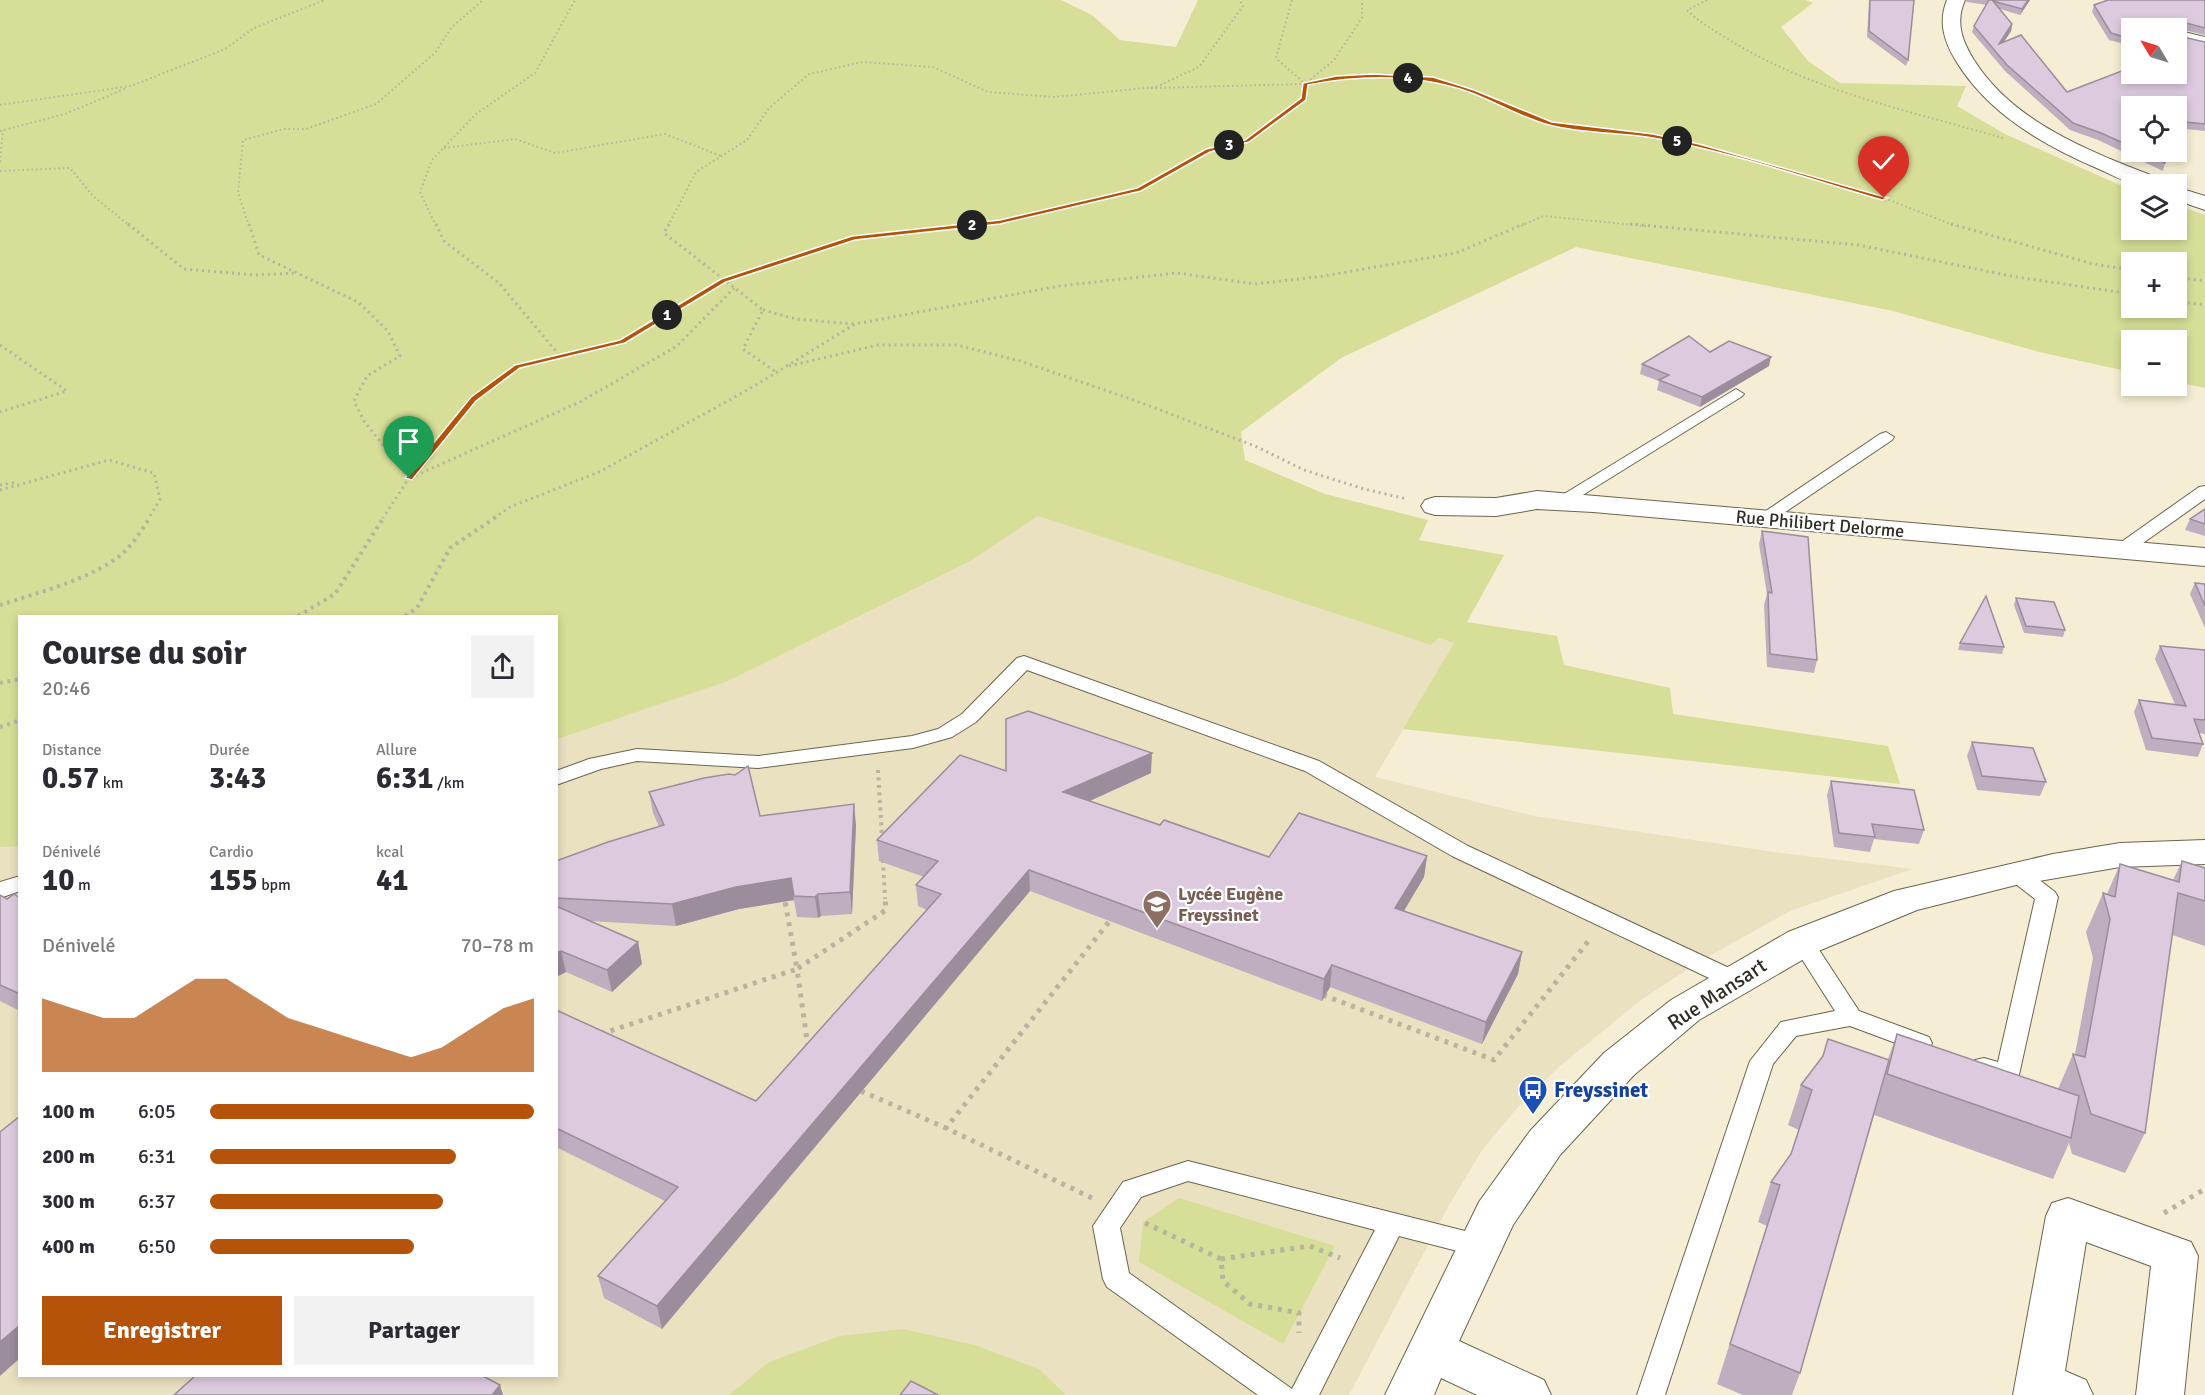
<!DOCTYPE html>
<html lang="fr">
<meta charset="utf-8">
<style>
:root{--surface:#fff;--page:#f2f2f3;--text:#2b2b33;--muted:#7c7c81;--accent:#b45309}
body{margin:0;font-family:Signika,sans-serif;background:var(--page);color:var(--text);height:100vh;display:flex;flex-direction:column;font-size:22px;white-space:nowrap}
*{box-sizing:border-box;margin:0}
p{font-size:20px;color:var(--muted)}
.icon{flex:none;width:33px;height:33px;fill:none;stroke:currentColor;stroke-width:2;stroke-linecap:round;stroke-linejoin:round}
.map{position:relative;flex:1;overflow:hidden}
.drawer{position:absolute;left:18px;top:615px;width:540px;height:762px;display:flex;flex-direction:column;background:var(--surface);border-radius:0px;box-shadow:0 3px 9px #0003}
.drawer>*{flex:none}
.needle{width:39px;rotate:308deg}
.fabs{position:absolute;left:2121px;top:18px;display:grid;gap:12px}
.fabs a{display:grid;place-items:center;width:66px;height:66px;border-radius:0px;background:var(--surface);box-shadow:0 3px 9px #0003;font-size:30px}
.pin{position:absolute;display:grid;place-items:center;width:51px;height:51px;color:#fff;margin:-62px -26px;border-radius:50% 50% 50% 0;rotate:-45deg;box-shadow:0 0 6px #0007}
.pin .icon{rotate:45deg}
.km{position:absolute;width:30px;height:30px;margin:-15px;border-radius:50%;background:#222;color:#fff;font-size:16px;line-height:30px;text-align:center}
.round{display:grid;place-items:center;flex:none;width:63px;height:63px;border-radius:0px;background:var(--page)}
.head{display:flex;align-items:center;justify-content:space-between;height:102px;padding:0 24px}
h1{font-size:33px;font-weight:700;line-height:45px}
.stats{display:grid;grid-template-columns:repeat(3,1fr);gap:9px;height:102px;padding:6px 24px}
.stats div{display:grid;align-content:center}
.stats b{font-size:30px;font-weight:700}
.stats small{font-size:16px;font-weight:400}
.stats p{font-size:16px}
.chart{height:168px;padding:12px 24px}
.chart p{display:flex;justify-content:space-between}
.chart svg{width:100%;height:108px;margin-top:6px;fill:var(--accent);opacity:.7}
.action{display:flex;gap:12px;margin-top:auto;padding:12px 24px}
.action a{flex:1;height:69px;border-radius:0px;background:var(--accent);color:#fff;font-size:24px;font-weight:700;line-height:69px;text-align:center}
.action a+a{background:var(--page);color:var(--text)}
ul{padding:0 24px;list-style:none;font-size:20px}
li{display:grid;grid-template-columns:96px 72px 1fr;align-items:center;height:45px}
li i{height:15px;border-radius:8px;background:var(--accent)}
.map>svg:first-child{display:block}
</style>
<div class="map">
<svg width="2205" height="1395" viewBox="0 0 2205 1395">
<rect width="100%" height="100%" fill="#f5eed4"/>
<!-- built -->
<path fill="#eae1c1" d="M1038 516 1431 645 1439 638 1454 643 1375 777 1534 816 1774 852 1913 869 1790 911 1697 963 1641 1000 1559 1067 1518 1107 1482 1150 1448 1207 1349 1395H0V843L19 836 20 1376H556V616L969 561Z"/>
<!-- green -->
<g fill="#d6de97" fill-rule="evenodd">
<path d="M0 0H1061L1092 15 1120 40 1176 47 1198 0H1805L1813 3 1781 27 1808 61 1840 83 1966 86 1957 106 2005 134 2131 190 2132 230H2176L2177 205 2205 215V388L2177 382 2176 340H2132L2131 372 2039 352 1893 311 1576 247 1341 358 1241 432 1245 460 1325 494 1428 520 1419 540 1504 555 1467 622 1557 636 1564 665 1670 688 1673 714 1888 746 1900 784 1403 729 1454 643 1439 638 1431 645 1038 516 970 561 728 681 557 739 556 616H20L19 846 0 847ZM2132 262H2176V308H2132Z"/>
<path d="M1179 1198 1335 1246 1283 1344 1139 1262 1143 1222Z"/>
<path d="M903 1329 975 1345 1039 1369 1066 1395H729L769 1362 840 1336Z"/>
</g>
<g fill="none" stroke-linecap="round" stroke-linejoin="round">
<!-- lane casing -->
<g stroke="#6b654f" stroke-width="2">
<g id="lane">
<path d="M1736 389 1744 394 1741 397 1565 506H1553L1551 502Z"/>
<path d="M1886 432 1894 437 1892 440 1769 523H1757L1754 519 1880 434Z"/>
<path d="M2205 486V499L2129 553H2117L2114 549 2117 545 2199 487Z"/>
<path d="M1024 656 1319 761 1468 846 1742 974 1746 980 1742 986 1734 988 1726 986 1452 856 1305 771 1027 670 976 722 952 737 913 748 758 768 637 761 601 769 556 785V771L589 759 637 749 758 756 912 736 938 729 962 714 1017 658Z"/>
<path d="M2016 866 2024 868 2055 892 2058 897 2019 1075 2016 1082 2007 1084 1975 1074 1972 1067 1975 1060 1984 1058 1998 1062 2035 899 2008 878 2005 873 2008 868Z"/>
<path d="M20 876V891L0 898V882Z"/>
<path d="M1802 934 1810 936 1859 1011 1929 1037 1932 1043 1929 1049 1920 1052 1850 1026 1796 1036 1773 1064 1665 1395H1637L1750 1061 1781 1022 1835 1011 1791 942 1794 936Z"/>
<path d="M1188 1161 1481 1235 1491 1238 1494 1246 1491 1254 1481 1257 1399 1236 1319 1395H1258L1107 1287 1103 1279 1093 1226 1123 1182ZM1188 1181 1375 1230 1292 1389 1129 1273 1120 1228 1141 1197Z"/>
</g>
</g>
<!-- street casing -->
<g stroke="#6b654f" stroke-width="2">
<g id="street">
<path d="M1947 0H1965C1955 22 1962 41 1974 60 2014 124 2094 153 2161 179L2163 184C2155 184 2144 186 2136 184 2124 182 2112 175 2101 170 2045 146 1989 115 1956 61 1944 41 1938 22 1947 0Z"/>
<path d="M2176 30 2205 37V47L2176 40Z"/>
<path d="M2176 187 2205 196V210L2176 200Z"/>
<path d="M1537 491 2205 548V566L1593 512 1537 509 1496 516 1435 515 1425 512 1421 506 1425 500 1435 497 1496 498Z"/>
<path d="M2205 840V864L2120 867 2016 885 1917 910 1816 952 1699 1020 1634 1075 1560 1155 1513 1225 1459 1341 1544 1380 1551 1395H1477L1441 1378 1434 1395H1385L1479 1202 1530 1131 1604 1053 1671 1000 1788 932 1894 891 2053 854 2120 843Z"/>
<path d="M2068 1198 2191 1242 2198 1256 2184 1395H2136L2151 1266 2086 1242 2065 1371 2086 1380 2093 1395H2013L2046 1216 2052 1203Z"/>
</g>
</g>
<!-- path-far3 -->
<g stroke="#b9b39f" stroke-width="2" stroke-dasharray="1.5 3" stroke-linecap="butt">
<path d="M1292 0 1276 58 1304 83"/>
<path d="M1707 0 1687 10C1699 22 1713 30 1728 39 1811 91 1910 111 2003 138"/>
<path d="M1151 88 1305 84 1336 78 1372 76 1433 79 1472 91 1550 124 1653 136 1731 154 1884 198 1956 226"/>
<path d="M0 105 131 86 225 49 254 28 325 0"/>
<path d="M0 131 65 114 127 88"/>
<path d="M444 148 515 139 555 153 665 134 721 156"/>
<path d="M0 162 3 130"/>
<path d="M0 171 70 168 93 196 130 226"/>
<path d="M249 226 238 193 243 140 284 129H306L376 104 435 53 451 28 483 0"/>
<path d="M436 226 420 192 432 160 476 114 535 73 575 0"/>
<path d="M668 226 696 172 747 140 769 108 809 74 863 62 933 67 988 92 1054 97 1156 87 1199 67 1243 6 1240 0"/>
<path d="M968 226 1000 222 1139 189 1208 150 1247 141 1304 99 1305 84 1334 60 1362 18V0"/>
<path d="M1521 226 1543 216 1646 226"/>
</g>
<!-- path-far2 -->
<g stroke="#b9b39f" stroke-width="3" stroke-dasharray="2 4" stroke-linecap="butt">
<path d="M128 224 184 269 255 275 296 273"/>
<path d="M249 224 259 255 358 302 388 331 400 356 367 376 354 401 364 421 409 478 383 518"/>
<path d="M436 224 444 241 499 283 560 356"/>
<path d="M669 224 664 233 763 310 743 349 776 372"/>
<path d="M1630 224 1858 245 2016 277 2132 294"/>
<path d="M1951 224 2093 264 2132 270"/>
<path d="M2176 277 2205 281"/>
<path d="M2176 301 2205 305"/>
<path d="M763 310 796 319 854 324"/>
<path d="M0 345 67 391 0 412"/>
<path d="M789 366 878 345H957L1020 361 1131 399 1255 446 1304 470 1364 489 1407 499"/>
<path d="M409 478 473 399 517 367 623 341 724 280 854 238 982 224"/>
<path d="M410 478 580 402 677 346 734 288"/>
<path d="M0 485 17 482"/>
<path d="M0 490 109 460 154 473 160 499 149 518"/>
<path d="M494 518 510 507 599 472 751 388 855 324 1059 286 1177 273 1255 284 1324 276 1456 253 1524 224"/>
</g>
<!-- path-far1 -->
<g stroke="#b9b39f" stroke-width="4" stroke-dasharray="3 4.5" stroke-linecap="butt">
<path d="M0 605C37 593 92 579 122 554 133 544 142 530 150 517"/>
<path d="M298 616 335 594 384 517"/>
<path d="M405 616 417 608 450 548 496 517"/>
<path d="M0 683 20 679"/>
<path d="M0 727 20 720"/>
<path d="M878 770 882 838"/>
<path d="M883 860 885 899"/>
</g>
<!-- path -->
<g stroke="#b9b39f" stroke-width="5" stroke-dasharray="4 6" stroke-linecap="butt">
<path d="M1323 995 1494 1060 1590 939"/>
<path d="M601 1034 797 969 785 901"/>
<path d="M808 1047 797 969 886 910 885 898"/>
<path d="M861 1091 946 1128"/>
<path d="M1092 1198 946 1128 1112 918"/>
<path d="M2164 1213 2205 1189"/>
<path d="M1145 1223 1221 1259 1223 1281 1250 1304 1299 1313V1333"/>
<path d="M1221 1259 1310 1246 1340 1258"/>
</g>
<!-- lane -->
<use href="#lane" fill="#fff" fill-rule="evenodd"/>
<!-- street -->
<use href="#street" fill="#fff" fill-rule="evenodd"/>
</g>
<!-- wall -->
<g fill="#beaebf">
<path d="M1869 0H1914L1908 60 1906 66 1867 37Z"/>
<path d="M1966 0H2030L2020 15 2000 9 2012 24 2011 31 2003 43 2067 92 2176 74V28H2132V46L2109 40 2092 12 2094 5 2205 0V35L2176 28 2178 36 2205 42V131L2176 128V106H2132V152H2167L2165 163 2163 171 2098 140 2070 130 2005 71 1972 32 1974 26 1987 5 1967 2Z"/>
<path d="M1710 352 1769 366 1700 407 1657 390 1659 381 1640 374 1642 364Z"/>
<path d="M2205 509V536L2185 530 2190 519Z"/>
<path d="M1762 531 1817 660 1814 673 1767 667 1764 605 1767 594 1759 544Z"/>
<path d="M2195 583 2205 584V628L2190 594Z"/>
<path d="M2016 598 2065 630 2063 637 2024 633 2014 605Z"/>
<path d="M1960 643 2004 647 2002 654 1958 650Z"/>
<path d="M2160 646 2205 650V734L2199 733 2203 744 2198 757 2146 750 2134 712 2139 700 2175 704 2155 659Z"/>
<path d="M1972 742 2046 782 2040 796 1977 790 1967 756Z"/>
<path d="M1006 771 1151 773 1090 801 1160 825 1269 857 1427 856 1424 877 1404 911 1522 952 1518 974 1482 1044 1330 987 1322 1001 1030 891 662 1329 604 1298 598 1276 665 1201 556 1147V1010L756 1101 927 910 918 906 916 885 924 877 879 861 877 840Z"/>
<path d="M1831 781 1924 830 1919 844 1874 839 1870 852 1834 847 1827 795Z"/>
<path d="M649 792 760 816 856 825 852 914 821 916 818 918 797 917 794 900 739 909 676 926 590 921 638 942 642 964 612 992 566 972 556 977V861L659 827 653 813Z"/>
<path d="M2182 861 2205 868V946L2172 935 2145 1133 2125 1173 2072 1154 2069 1143 2053 1179 1874 1115 1800 1373 1792 1395H1743L1717 1384 1767 1226 1758 1222 1771 1182 1791 1154 1799 1130 1788 1125 1801 1085 1888 1059 1897 1034 2058 1089 2073 1054H2075L2093 958 2086 932 2103 893 2107 894 2120 864 2173 880Z"/>
<path d="M0 895 7 899 20 898V1011L0 1001Z"/>
</g>
<!-- shaded-wall -->
<g fill="#9b8d9b">
<path d="M2028 0H2030L2020 15 2022 9Z"/>
<path d="M2012 24 2011 31 1998 51 1999 44Z"/>
<path d="M1771 357 1769 366 1700 407 1702 397Z"/>
<path d="M1152 753 1151 773 1063 813V792Z"/>
<path d="M854 804 856 825 852 914 850 892Z"/>
<path d="M1427 856 1424 877 1393 929 1395 908Z"/>
<path d="M1029 870 1030 891 662 1329 657 1306Z"/>
<path d="M791 878 794 900 739 909 676 926 672 904 736 887Z"/>
<path d="M818 894 821 916 818 918 815 897Z"/>
<path d="M638 942 642 964 612 992 607 970Z"/>
<path d="M561 951 566 972 556 977V953Z"/>
<path d="M1522 952 1518 974 1482 1044 1486 1022Z"/>
<path d="M1332 965 1330 987 1322 1001 1324 979Z"/>
<path d="M20 1325V1358L0 1376V1342Z"/>
<path d="M500 1385 503 1395H492Z"/>
</g>
<!-- building -->
<g fill="#ddcade" stroke="#9b8d9b" stroke-width="1.5">
<path d="M1870 0H1914L1908 60 1869 31Z"/>
<path d="M1989 0H2028L2022 9 1993 1 2012 24 1999 44 2021 35 2067 92 2132 67V74H2176V28H2132V39L2111 33 2094 5 2108 0H2205V28L2179 21 2176 24 2178 36 2205 42V124L2176 121V106H2132V147L2101 133 2073 123 2007 65 1974 26Z"/>
<path d="M2140 152H2167L2165 163Z"/>
<path d="M1689 336 1710 352 1729 341 1771 357 1702 397 1659 380 1669 375 1642 364Z"/>
<path d="M2205 509V524L2190 519Z"/>
<path d="M1762 531 1808 537 1817 660 1770 654 1768 592 1772 593Z"/>
<path d="M2195 583 2205 584V606Z"/>
<path d="M1986 596 2004 647 1960 643Z"/>
<path d="M2016 598 2054 602 2065 630 2026 626Z"/>
<path d="M2160 646 2205 650V720L2194 719 2203 744 2152 738 2139 700 2186 706Z"/>
<path d="M1028 711 1152 753 1063 792 1160 825 1164 820 1269 857 1299 813 1427 856 1395 908 1522 952 1486 1022 1332 965 1324 979 1029 870 657 1306 598 1276 678 1187 556 1128V1010L756 1101 941 894 916 885 938 861 877 840 960 755 1006 771V719Z"/>
<path d="M1972 742 2033 748 2046 782 1982 776Z"/>
<path d="M748 766 760 816 854 804 850 892 818 894 815 897 794 896 791 878 736 887 672 904 556 898V861L608 842 664 825 649 792 704 778 729 774 735 775Z"/>
<path d="M1831 781 1914 790 1924 830 1872 824 1875 837 1839 833Z"/>
<path d="M2182 861 2205 868V901L2178 893 2145 1133 2091 1114 2073 1054 2085 1057 2110 919 2103 893 2115 897 2120 864 2179 882Z"/>
<path d="M14 894 20 898V994L0 985V895L7 899Z"/>
<path d="M556 906 638 942 607 970 561 951 556 953Z"/>
<path d="M1897 1034 2079 1096 2071 1138 1887 1074Z"/>
<path d="M1828 1039 1889 1060 1800 1373 1730 1344 1780 1185 1771 1182 1791 1154 1812 1090 1801 1085 1823 1056Z"/>
<path d="M20 1116V1325L0 1342V1132Z"/>
<path d="M195 1376H483L500 1385 492 1395H174Z"/>
<path d="M911 1381 938 1395H900Z"/>
</g>
<!-- route -->
<path fill="#b45309" stroke="#fff" stroke-width="1.5" d="M1372 74 1433 77 1474 90 1552 122 1653 134 1699 144 1888 198 1882 200C1809 179 1728 151 1653 138 1619 132 1583 134 1549 125 1522 118 1496 102 1469 92 1417 74 1361 75 1308 85L1306 100 1249 142 1210 152 1141 191 1000 224 855 240 726 282 625 343 520 368 476 401 412 480 405 478 471 397 515 365 620 340 721 279 852 236 1000 220 1137 188 1206 149 1245 140 1301 98 1303 83 1336 76Z"/>
<!-- icons -->
<defs>
<g id="school-pin" transform="scale(1.5)"><path d="M0 17L-7.5 6A9.5 9.5 0 1 1 7.5 6Z" fill="#8d6e63" stroke="#fff"/><path d="M0-5L7-2L0 1L-7-2ZM-4 1L0 2.5L4 1V4Q0 6-4 4Z" fill="#fff"/></g>
<g id="bus-pin" transform="scale(1.5)"><path d="M0 17L-7.5 6A9.5 9.5 0 1 1 7.5 6Z" fill="#1a4fb4" stroke="#fff"/><path d="M-5-6H5V4H4V6H2V4H-2V6H-4V4H-5ZM-3.5-4V0h7V-4ZM-3.5 1.2v1.5H-2V1.2ZM2 1.2v1.5H3.5V1.2Z" fill="#fff"/></g>
</defs>
<g fill-rule="evenodd">
<use href="#school-pin" x="1157" y="904"/>
<use href="#bus-pin" x="1533" y="1090"/>
</g>
<g text-anchor="middle" stroke-width="4.5" stroke-linejoin="round" paint-order="stroke">
<!-- street labels -->
<g font-size="18" fill="#302d24" stroke="#fff">
<text transform="translate(1820 524) rotate(5)" y="6">Rue Philibert Delorme</text>
</g>
<!-- education labels -->
<g font-size="18" font-weight="bold" fill="#785e54" stroke="#fff" text-anchor="start">
<text x="1178" y="900">Lycée Eugène<tspan x="1178" dy="21">Freyssinet</tspan></text>
</g>
<!-- near-street labels -->
<g font-size="21" fill="#302d24" stroke="#fff">
<text transform="translate(1717 994) rotate(-33)" y="7">Rue Mansart</text>
</g>
<!-- near-transit labels -->
<g font-size="21" font-weight="bold" fill="#164399" stroke="#fff" text-anchor="start">
<text x="1554" y="1097">Freyssinet</text>
</g>
</g>
</svg>
<div class="fabs">
<a><svg class="needle" viewBox="-14 -14 28 28"><path d="M0-13l5 13h-10z" fill="#e53935"/><path d="M0 13l5-13h-10z" fill="#7c7c81"/></svg></a>
<a><svg class="icon" aria-label="locate" viewBox="0 0 24 24"><circle cx="12" cy="12" r="6"/><path d="M12 2v4M12 18v4M2 12h4M18 12h4"/></svg></a>
<a><svg class="icon" aria-label="layers" viewBox="0 0 24 24"><path d="M12 4l9 5-9 5-9-5zM3 14l9 5 9-5"/></svg></a>
<a>+</a>
<a>−</a>
</div>
<div class="pin" style="left:409px;top:478px;background:#1e9e55"><svg class="icon" aria-label="arrive" viewBox="0 0 24 24"><path d="M6 21V4h12l-3 4 3 4H6"/></svg></div>
<div class="pin" style="left:1884px;top:198px;background:#d93025"><svg class="icon" aria-label="check" viewBox="0 0 24 24"><path d="M5 12l5 5 9-10"/></svg></div>
<b class="km" style="left:667px;top:315px">1</b>
<b class="km" style="left:972px;top:225px">2</b>
<b class="km" style="left:1229px;top:145px">3</b>
<b class="km" style="left:1408px;top:78px">4</b>
<b class="km" style="left:1677px;top:141px">5</b>
<section class="drawer">
<div class="head"><div><h1>Course du soir</h1><p>20:46</p></div><a class="round"><svg class="icon" aria-label="share" viewBox="0 0 24 24"><path d="M12 15V3M7 8l5-5 5 5M5 13v7h14v-7"/></svg></a></div>
<div class="stats">
<div><p>Distance</p><b>0.57<small> km</small></b></div>
<div><p>Durée</p><b>3:43</b></div>
<div><p>Allure</p><b>6:31<small> /km</small></b></div>
</div>
<div class="stats">
<div><p>Dénivelé</p><b>10<small> m</small></b></div>
<div><p>Cardio</p><b>155<small> bpm</small></b></div>
<div><p>kcal</p><b>41</b></div>
</div>
<div class="chart"><p><span>Dénivelé</span>70–78 m</p>
<svg viewBox="0 0 160 44" preserveAspectRatio="none"><path d="M0 44V14L10 18L20 22L30 22L40 14L50 6L60 6L70 14L80 22L90 26L100 30L110 34L120 38L130 34L140 26L150 18L160 14V44z"/></svg>
</div>
<ul>
<li><b>100 m</b>6:05<i style="width:100%"></i></li>
<li><b>200 m</b>6:31<i style="width:76%"></i></li>
<li><b>300 m</b>6:37<i style="width:72%"></i></li>
<li><b>400 m</b>6:50<i style="width:63%"></i></li>
</ul>
<div class="action"><a>Enregistrer</a><a>Partager</a></div>
</section>
</div>
